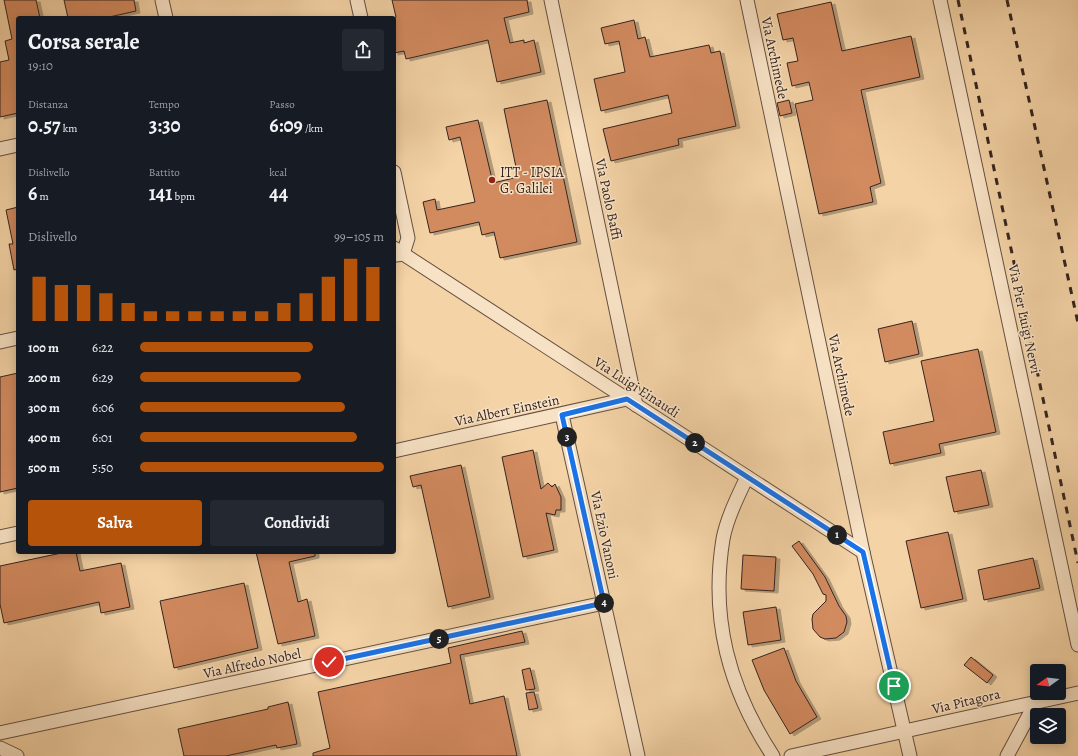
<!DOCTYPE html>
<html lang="it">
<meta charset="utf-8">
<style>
:root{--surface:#171b24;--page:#242831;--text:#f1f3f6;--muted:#9ea1a6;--accent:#b45309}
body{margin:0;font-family:Alegreya,serif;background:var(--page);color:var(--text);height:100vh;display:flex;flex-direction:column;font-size:15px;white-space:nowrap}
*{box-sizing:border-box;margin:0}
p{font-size:13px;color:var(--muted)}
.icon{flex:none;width:22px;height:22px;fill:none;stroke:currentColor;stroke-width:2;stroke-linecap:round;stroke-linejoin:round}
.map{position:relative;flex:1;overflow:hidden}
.panel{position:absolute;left:16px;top:16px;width:380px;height:538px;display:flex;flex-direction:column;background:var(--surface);border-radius:4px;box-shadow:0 2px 10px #0003}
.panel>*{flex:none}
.needle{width:26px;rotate:255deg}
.tools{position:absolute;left:1030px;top:664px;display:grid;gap:8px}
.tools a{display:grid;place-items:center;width:36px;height:36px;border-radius:4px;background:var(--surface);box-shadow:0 2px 10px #0003;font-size:20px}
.pin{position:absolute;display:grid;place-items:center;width:34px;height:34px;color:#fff;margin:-17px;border:2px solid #fff;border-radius:50%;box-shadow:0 1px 4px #0007}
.km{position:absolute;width:20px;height:20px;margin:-10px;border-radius:50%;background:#222;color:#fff;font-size:11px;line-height:20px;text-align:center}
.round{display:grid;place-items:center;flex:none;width:42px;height:42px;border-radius:4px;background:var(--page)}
.summary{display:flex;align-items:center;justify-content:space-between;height:68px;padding:0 12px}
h1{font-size:22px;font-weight:700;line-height:30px}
.metrics{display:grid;grid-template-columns:repeat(3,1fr);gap:6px;height:68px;padding:4px 12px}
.metrics div{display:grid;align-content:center}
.metrics b{font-size:20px;font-weight:700}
.metrics small{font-size:11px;font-weight:400}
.metrics p{font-size:11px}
.chart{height:112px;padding:8px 12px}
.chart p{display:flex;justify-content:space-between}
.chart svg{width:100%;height:72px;margin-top:4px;stroke:var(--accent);stroke-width:6}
.cta{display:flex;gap:8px;margin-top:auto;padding:8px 12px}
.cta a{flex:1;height:46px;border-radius:4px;background:var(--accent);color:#fff;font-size:16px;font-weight:700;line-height:46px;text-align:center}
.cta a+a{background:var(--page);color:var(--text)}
ul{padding:0 12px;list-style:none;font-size:13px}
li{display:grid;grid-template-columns:64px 48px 1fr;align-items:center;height:30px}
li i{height:10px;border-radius:5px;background:var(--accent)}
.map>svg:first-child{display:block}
</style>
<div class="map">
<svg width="1078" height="756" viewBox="0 0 1078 756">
<defs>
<filter id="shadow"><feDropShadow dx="4" dy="2" stdDeviation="0" flood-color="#0004"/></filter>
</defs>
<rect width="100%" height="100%" fill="#f4d3a6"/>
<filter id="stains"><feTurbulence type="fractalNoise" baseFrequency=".005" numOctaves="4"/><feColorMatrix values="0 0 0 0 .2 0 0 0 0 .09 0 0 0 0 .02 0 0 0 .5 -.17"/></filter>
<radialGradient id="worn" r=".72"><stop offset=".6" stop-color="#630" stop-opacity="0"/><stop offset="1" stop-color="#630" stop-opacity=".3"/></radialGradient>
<!-- building -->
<g fill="#d28a5e" stroke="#34241f" filter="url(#shadow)">
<path d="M4 0H36L40 18H18V113L0 117V62L9 60 5 41 12 39Z"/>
<path d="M64 0H134L136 11 105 18H68Z"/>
<path d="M392 0H527L529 12 504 18 510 43 524 40V43L534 40 541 72 497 82 488 40 406 59 404 51 394 53V18L396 17Z"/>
<path d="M831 2 842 51 911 36 920 77 861 90 881 183 870 187 873 202 819 214 795 104 813 100 809 82 792 86 787 63 798 61 793 38 783 40 777 14Z"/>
<path d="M634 20 638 39 645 37 650 57 709 45 711 53 720 51 736 126 678 139 679 145 611 161 603 129 672 113 668 95 601 111 594 79 625 72 619 41 605 44 601 28Z"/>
<path d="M547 100 577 242 500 258 494 232 482 235 479 222 430 233 423 202 435 199 437 210 475 202 460 137 449 140 446 127 478 120 493 183 518 177 504 109Z"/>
<path d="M789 100 792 113 780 116 777 103Z"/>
<path d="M18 207V269L14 270 9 244H13L6 210Z"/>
<path d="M912 321 919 354 885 362 878 329Z"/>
<path d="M978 349 996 432 939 444 941 453 890 464 883 432 934 421 921 361Z"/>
<path d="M18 373V488L0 492V377Z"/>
<path d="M533 450 541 489 548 483 552 487 555 484 561 497V510H556L555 515 546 513 554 550 523 557 502 457Z"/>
<path d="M461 465 490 597 448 607 421 485 413 487 410 476Z"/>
<path d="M981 470 989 505 954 512 946 477Z"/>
<path d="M948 532 963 599 921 608 906 541Z"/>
<path d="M799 541 825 577 839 606 846 616 847 622 844 632 836 638 825 639 820 637 813 629 812 619 813 614 826 601V595L823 594 813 574 792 546Z"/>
<path d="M66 552H76L80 571 121 563 130 607 101 613 99 602 4 623 0 604V566Z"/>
<path d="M256 552H315V556L289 562 298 602 307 599 315 636 278 644Z"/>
<path d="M743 555 776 557 774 591 741 589Z"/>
<path d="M1033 558 1040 588 984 600 978 570Z"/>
<path d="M244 583 258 648 174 668 160 601Z"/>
<path d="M776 607 781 640 748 645 743 612Z"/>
<path d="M522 631 525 642 460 655 470 704 504 696 517 756H313V753L330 748 318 692 451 663 448 648Z"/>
<path d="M784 648 796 681 817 717 790 734 764 690 752 660Z"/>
<path d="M971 657 993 675 987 683 964 665Z"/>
<path d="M530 668 535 689 526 690 522 670Z"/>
<path d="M534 692 538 708 529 710 526 693Z"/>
<path d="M288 702 297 744 277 748 276 745 226 756H184L178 729 268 709V707Z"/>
</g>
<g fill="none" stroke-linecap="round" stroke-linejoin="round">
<!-- minor casing -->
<g stroke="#645041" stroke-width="15">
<g id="minor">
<path d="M162 0 166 18"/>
<path d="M357 0 361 18"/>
<path d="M551 0 636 405"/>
<path d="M747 0 863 552 910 756"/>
<path d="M940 0 1078 645"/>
<path d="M0 149 18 145"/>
<path d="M394 172 408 238 403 254 396 255"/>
<path d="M394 248 863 552"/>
<path d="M0 342 18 338"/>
<path d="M562 415 638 756"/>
<path d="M394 451 627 399"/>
<path d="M747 477C738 496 727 518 723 539 710 619 729 689 773 756"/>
<path d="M0 537 18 533"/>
<path d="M0 733 604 603"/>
<path d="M0 748 17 756"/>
<path d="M791 756 1078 693"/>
<path d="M1007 756 1036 702"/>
</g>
</g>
<!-- minor -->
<use href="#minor" stroke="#f8e2c5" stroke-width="13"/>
<!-- rail -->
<g stroke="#34241f" stroke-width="3" stroke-dasharray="7 7" stroke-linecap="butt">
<path d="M958 0 1078 563"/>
<path d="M1007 0 1078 323"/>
</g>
</g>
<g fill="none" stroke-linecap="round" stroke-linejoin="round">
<!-- route casing -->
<g stroke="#fff" stroke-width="8">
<path id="route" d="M329 662 604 603 562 415 627 399 863 552 894 686"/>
</g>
<!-- route -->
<use href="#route" stroke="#1a73e8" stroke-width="5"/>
</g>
<!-- markers -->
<circle fill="#8f2418" stroke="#f8e2c5" stroke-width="1.5" cx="492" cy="180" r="4"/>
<g text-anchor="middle" stroke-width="3" stroke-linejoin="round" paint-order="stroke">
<!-- street labels -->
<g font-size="14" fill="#34241f" stroke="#f8e2c5">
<text transform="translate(775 58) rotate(78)" y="5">Via Archimede</text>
<text transform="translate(609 199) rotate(78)" y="5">Via Paolo Baffi</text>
<text transform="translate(1025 319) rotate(78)" y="5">Via Pier Luigi Nervi</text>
<text transform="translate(842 375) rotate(78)" y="5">Via Archimede</text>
<text transform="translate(637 387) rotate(33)" y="5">Via Luigi Einaudi</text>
<text transform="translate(507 410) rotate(-12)" y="5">Via Albert Einstein</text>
<text transform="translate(605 535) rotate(78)" y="5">Via Ezio Vanoni</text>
<text transform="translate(252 663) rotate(-12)" y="5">Via Alfredo Nobel</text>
<text transform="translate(966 701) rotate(-13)" y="5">Via Pitagora</text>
</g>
<!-- poi labels -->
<g font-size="14" fill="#34241f" stroke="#f8e2c5" text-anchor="start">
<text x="500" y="177">ITT - IPSIA<tspan x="500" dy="16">G. Galilei</tspan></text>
</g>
</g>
<rect width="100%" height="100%" filter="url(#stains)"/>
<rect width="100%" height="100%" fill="url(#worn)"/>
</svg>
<div class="tools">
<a><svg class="needle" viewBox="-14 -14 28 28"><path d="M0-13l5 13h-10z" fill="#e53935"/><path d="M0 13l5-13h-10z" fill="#9ea1a6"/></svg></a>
<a><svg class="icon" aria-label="layers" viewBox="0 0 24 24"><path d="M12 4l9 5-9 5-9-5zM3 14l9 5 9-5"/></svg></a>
</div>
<div class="pin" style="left:894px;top:686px;background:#1e9e55"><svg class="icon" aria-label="arrive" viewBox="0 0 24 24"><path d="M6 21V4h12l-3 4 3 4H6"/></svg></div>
<div class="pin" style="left:329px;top:662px;background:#d93025"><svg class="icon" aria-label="check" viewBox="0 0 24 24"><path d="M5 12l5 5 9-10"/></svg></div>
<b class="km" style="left:837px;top:535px">1</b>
<b class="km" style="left:695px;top:443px">2</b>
<b class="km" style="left:567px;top:437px">3</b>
<b class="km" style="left:604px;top:603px">4</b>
<b class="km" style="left:439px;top:639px">5</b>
<section class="panel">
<div class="summary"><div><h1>Corsa serale</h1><p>19:10</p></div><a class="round"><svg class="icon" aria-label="share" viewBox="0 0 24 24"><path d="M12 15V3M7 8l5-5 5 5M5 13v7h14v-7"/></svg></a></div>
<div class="metrics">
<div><p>Distanza</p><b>0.57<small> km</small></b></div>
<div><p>Tempo</p><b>3:30</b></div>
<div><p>Passo</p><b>6:09<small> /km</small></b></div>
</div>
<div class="metrics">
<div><p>Dislivello</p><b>6<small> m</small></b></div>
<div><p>Battito</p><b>141<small> bpm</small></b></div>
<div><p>kcal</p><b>44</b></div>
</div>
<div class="chart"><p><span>Dislivello</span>99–105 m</p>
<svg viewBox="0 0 160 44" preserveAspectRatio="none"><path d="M5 44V17M15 44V22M25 44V22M35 44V27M45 44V33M55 44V38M65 44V38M75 44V38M85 44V38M95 44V38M105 44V38M115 44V33M125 44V27M135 44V17M145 44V6M155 44V11"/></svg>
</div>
<ul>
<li><b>100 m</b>6:22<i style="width:71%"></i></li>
<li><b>200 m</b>6:29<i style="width:66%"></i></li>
<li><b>300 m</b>6:06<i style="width:84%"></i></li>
<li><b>400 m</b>6:01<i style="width:89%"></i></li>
<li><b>500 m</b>5:50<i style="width:100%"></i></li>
</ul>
<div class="cta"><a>Salva</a><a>Condividi</a></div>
</section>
</div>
